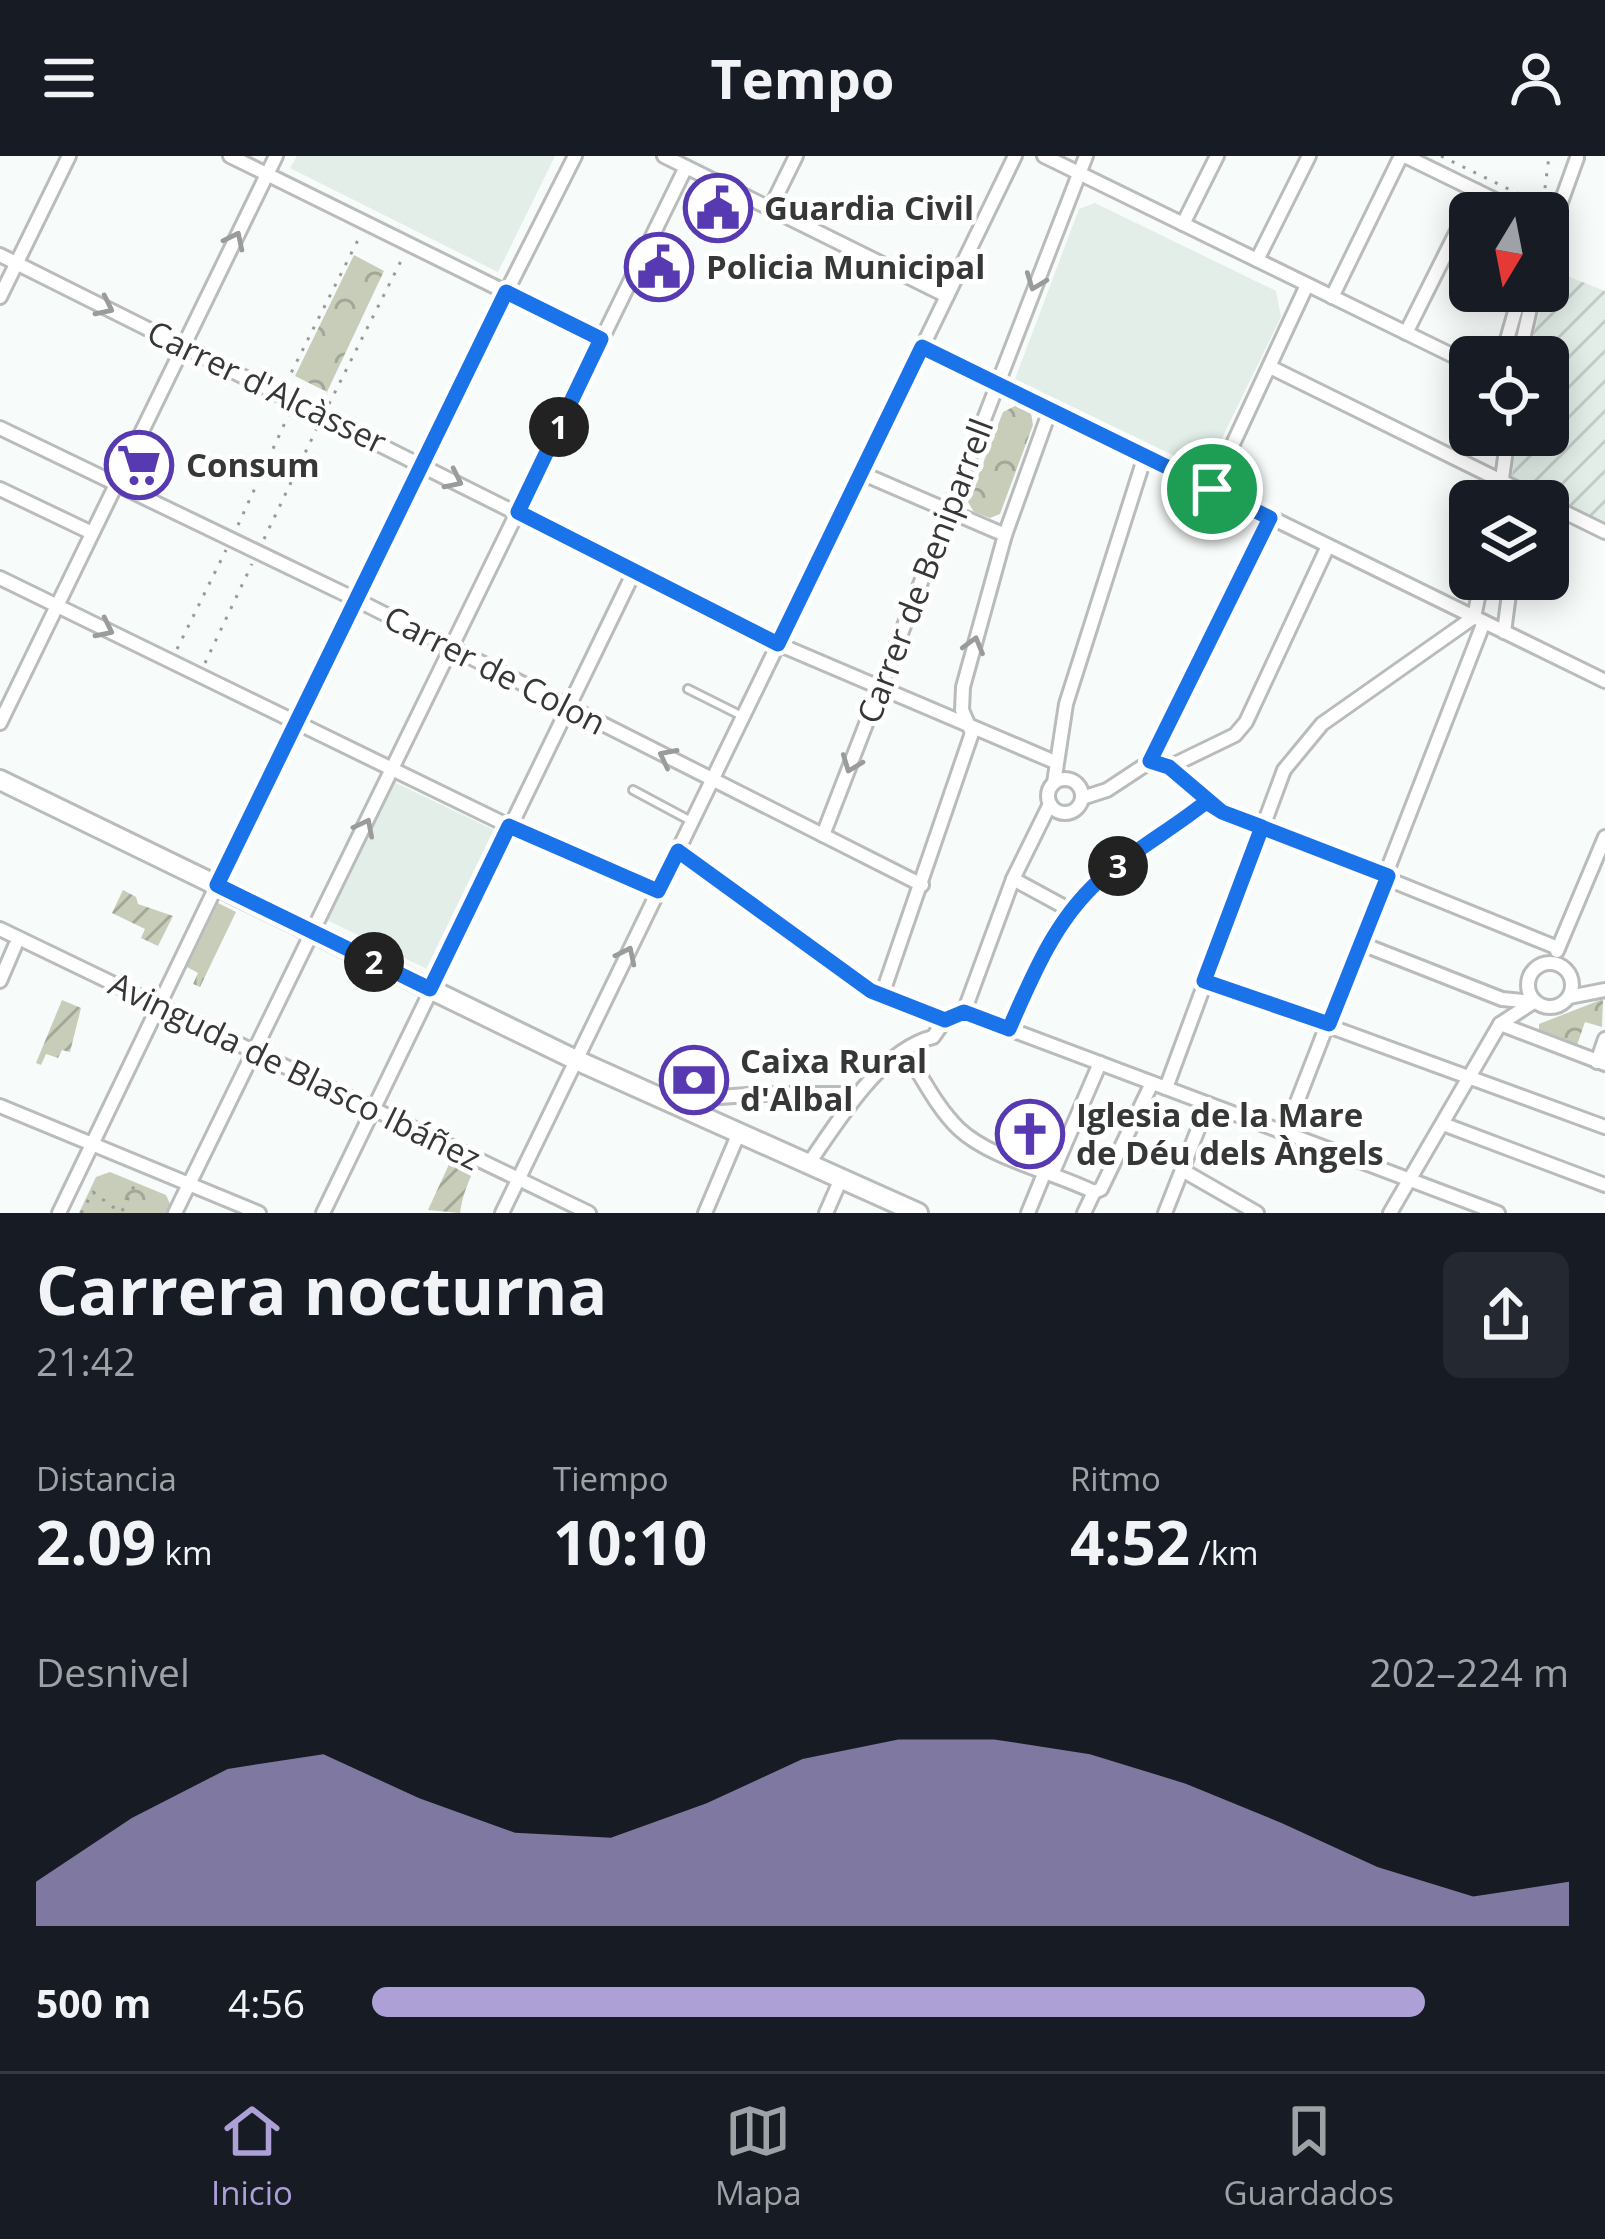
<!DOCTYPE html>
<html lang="es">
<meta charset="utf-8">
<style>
:root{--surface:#171b24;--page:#242831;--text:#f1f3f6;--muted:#9ea1a6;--line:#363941;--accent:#aca0d7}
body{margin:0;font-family:"Open Sans",sans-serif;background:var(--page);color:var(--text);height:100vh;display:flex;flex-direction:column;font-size:45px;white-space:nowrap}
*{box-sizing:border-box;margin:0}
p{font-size:39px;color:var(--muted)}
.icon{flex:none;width:66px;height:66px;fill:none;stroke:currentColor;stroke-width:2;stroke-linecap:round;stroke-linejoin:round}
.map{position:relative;height:1057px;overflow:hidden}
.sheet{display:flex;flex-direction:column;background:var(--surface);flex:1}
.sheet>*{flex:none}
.needle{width:78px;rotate:190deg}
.buttons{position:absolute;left:1449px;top:36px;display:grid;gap:24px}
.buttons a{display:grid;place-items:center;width:120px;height:120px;border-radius:18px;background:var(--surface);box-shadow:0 6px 30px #0003;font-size:60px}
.pin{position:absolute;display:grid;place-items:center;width:102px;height:102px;color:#fff;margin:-51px;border:6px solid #fff;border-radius:50%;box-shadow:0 3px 12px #0007}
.km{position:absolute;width:60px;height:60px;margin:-30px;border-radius:50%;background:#222;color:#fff;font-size:33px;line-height:60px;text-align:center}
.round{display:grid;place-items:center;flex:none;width:126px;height:126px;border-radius:18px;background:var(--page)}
.summary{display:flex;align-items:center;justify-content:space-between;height:204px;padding:0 36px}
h1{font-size:66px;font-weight:700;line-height:90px}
.metrics{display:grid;grid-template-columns:repeat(3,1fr);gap:18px;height:204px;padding:12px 36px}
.metrics div{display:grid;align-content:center}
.metrics b{font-size:60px;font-weight:700}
.metrics small{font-size:33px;font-weight:400}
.metrics p{font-size:33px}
.chart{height:336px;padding:24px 36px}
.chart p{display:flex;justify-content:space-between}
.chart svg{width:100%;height:216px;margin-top:12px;fill:var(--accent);opacity:.7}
ul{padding:0 36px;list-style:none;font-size:39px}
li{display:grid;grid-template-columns:192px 144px 1fr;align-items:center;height:90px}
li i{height:30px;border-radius:15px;background:var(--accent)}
header{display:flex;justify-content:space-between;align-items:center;height:156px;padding:0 36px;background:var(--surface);font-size:54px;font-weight:700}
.tab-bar{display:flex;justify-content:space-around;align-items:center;height:168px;border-top:3px solid var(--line);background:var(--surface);font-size:33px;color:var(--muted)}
.tab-bar a{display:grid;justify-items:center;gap:6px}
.tab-bar .active{color:var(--accent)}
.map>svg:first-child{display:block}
</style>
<header><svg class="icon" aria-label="menu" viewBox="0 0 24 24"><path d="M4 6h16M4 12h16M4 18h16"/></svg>Tempo<svg class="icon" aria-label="person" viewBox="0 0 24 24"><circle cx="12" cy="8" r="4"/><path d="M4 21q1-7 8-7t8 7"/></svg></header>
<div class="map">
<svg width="1605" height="1057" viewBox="0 0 1605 1057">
<defs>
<pattern id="industrial-furrows" width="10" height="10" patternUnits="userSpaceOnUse" patternTransform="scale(3)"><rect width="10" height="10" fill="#e3eee9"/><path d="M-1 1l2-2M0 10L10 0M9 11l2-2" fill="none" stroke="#c3cdc8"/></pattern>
<pattern id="grass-tufts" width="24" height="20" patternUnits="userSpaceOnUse" patternTransform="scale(3)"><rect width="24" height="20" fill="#c7cdb9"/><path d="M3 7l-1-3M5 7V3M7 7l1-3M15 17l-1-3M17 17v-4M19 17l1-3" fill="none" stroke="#a2a797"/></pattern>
<pattern id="forest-crowns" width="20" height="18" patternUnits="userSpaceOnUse" patternTransform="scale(3)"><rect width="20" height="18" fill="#c7cdb9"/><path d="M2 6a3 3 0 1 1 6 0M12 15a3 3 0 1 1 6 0" fill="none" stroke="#a2a797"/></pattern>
<pattern id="garden-furrows" width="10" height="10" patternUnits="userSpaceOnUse" patternTransform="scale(3)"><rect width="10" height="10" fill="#c7cdb9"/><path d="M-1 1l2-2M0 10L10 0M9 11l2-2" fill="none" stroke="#a2a797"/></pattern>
</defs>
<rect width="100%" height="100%" fill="#f7fbf9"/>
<!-- built -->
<g fill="#e3eee9">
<path d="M297 0H555L498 116 290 12Z"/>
<path d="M1095 47 1276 135 1281 161 1206 315 1015 223 1079 53Z"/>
<path d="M394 626 496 675 427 813 327 764Z"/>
</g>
<!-- industrial -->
<path fill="url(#industrial-furrows)" d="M1552 114 1605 135V367L1512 321 1517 279H1548V201H1527Z"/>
<!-- grass -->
<path fill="url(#grass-tufts)" d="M218 747 236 756 200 831 193 828 198 817 187 811Z"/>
<!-- forest -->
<g fill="url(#forest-crowns)">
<path d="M354 99 384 115 327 236 295 220Z"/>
<path d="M1015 250 1031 257 1033 269 1000 358 990 362 974 356 968 346 1003 256Z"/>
<path d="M1603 843 1602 871 1585 866 1577 889 1539 877V868Z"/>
<path d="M110 1016 166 1039 170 1048 166 1057H79L96 1021Z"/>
</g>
<!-- garden -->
<g fill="url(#garden-furrows)">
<path d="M123 734 136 741 138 748 173 760 158 790 141 782 145 773 112 757Z"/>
<path d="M62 844 81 852 70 896 62 894 58 902 46 898 41 909 36 907Z"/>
<path d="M451 1004 474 1014C466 1030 462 1043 460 1057L428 1054Z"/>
</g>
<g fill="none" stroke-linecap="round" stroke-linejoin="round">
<!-- lane casing -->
<g stroke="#b9bcbb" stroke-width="12">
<g id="lane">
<path d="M688 533 740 559"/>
<path d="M633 634 689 664"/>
</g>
</g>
<!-- street casing -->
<g stroke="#b9bcbb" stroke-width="18">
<g id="street">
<path d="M230 0 601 183"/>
<path d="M664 0 947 140"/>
<path d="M1044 0 1470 208"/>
<path d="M1405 0 1522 57"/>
<path d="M770 53 796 0"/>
<path d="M1183 68 1217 0"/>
<path d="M1548 82 1577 2"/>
<path d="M0 99 778 488 1055 606"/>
<path d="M1257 104 1309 0"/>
<path d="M0 141 69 0"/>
<path d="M1332 141 1401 0"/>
<path d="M1406 177 1477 35"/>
<path d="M922 191 1605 525"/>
<path d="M1502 201 1521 135"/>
<path d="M1519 201 1534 135"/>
<path d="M1270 211 1542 345"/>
<path d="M0 272 355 443 922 729"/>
<path d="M861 317 1005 379"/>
<path d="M0 333 92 377"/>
<path d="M1212 333 1307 129"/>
<path d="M1499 345 1508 279"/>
<path d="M1548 348 1605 376"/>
<path d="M0 422 509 670 659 735"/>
<path d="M1474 461 1482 423"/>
<path d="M1504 476 1511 423"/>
<path d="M0 567 276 0"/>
<path d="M1151 605 1169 611 1222 656 1558 792"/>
<path d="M1151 605 1270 362"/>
<path d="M1169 611 1235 579 1246 566 1328 390"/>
<circle cx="1065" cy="640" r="17"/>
<path d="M1054 627 1066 548 1145 300"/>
<path d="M1082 642 1107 634 1151 605"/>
<path d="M823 679 1086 0"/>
<path d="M678 695 871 835 945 864"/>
<path d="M1013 723 1072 755"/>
<path d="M0 773 589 1057"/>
<path d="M1362 788 1502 843 1533 846"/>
<path d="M1557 795 1605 681"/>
<circle cx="1550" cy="829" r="22"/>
<path d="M0 825 15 790"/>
<path d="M1205 825 1605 971"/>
<path d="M882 839 972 577 962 554 963 531 1005 379 1050 254"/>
<path d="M1569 841 1605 834"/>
<path d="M964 856 1498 1057"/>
<path d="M964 856 1013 723 1050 648"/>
<path d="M1500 868 1605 908"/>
<path d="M1009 873C1034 816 1058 757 1108 717 1139 692 1175 671 1206 646"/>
<path d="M906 896C922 921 937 952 959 973 991 1003 1054 1016 1094 1036"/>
<path d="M1597 906 1605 883"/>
<path d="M1166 932 1284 614 1322 568 1474 461"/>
<path d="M667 945 760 938H857"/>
<path d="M0 950 259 1057"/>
<path d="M1443 968 1605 1029"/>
<path d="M1285 977 1484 466"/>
<path d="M807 1010C837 967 880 894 933 881L945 864 964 856"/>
<path d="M1182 1014 1257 1057"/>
<path d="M1053 1016 1100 907"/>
<path d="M59 1057 420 307 575 0"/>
<path d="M175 1057 686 11"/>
<path d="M323 1057 635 414"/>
<path d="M502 1057 1015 0"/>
<path d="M705 1057 738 979"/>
<path d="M826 1057 840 1025"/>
<path d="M1028 1057 1046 1013"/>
<path d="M1084 1057 1094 1036 1101 1033 1152 927"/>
<path d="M1165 1057 1208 948"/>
<path d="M1390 1057 1500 868 1535 845"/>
</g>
</g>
<!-- secondary casing -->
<g stroke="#b9bcbb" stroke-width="24">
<path id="secondary" d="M0 624 576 904 918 1057"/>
</g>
<!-- path -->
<g stroke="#989b99" stroke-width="3" stroke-dasharray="3 9" stroke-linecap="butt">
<path d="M1441 0 1541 49"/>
<path d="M1542 56 1549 0"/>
<path d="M286 227 360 80"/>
<path d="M329 248 403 101"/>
<path d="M238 369 289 258"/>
<path d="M264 383 317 272"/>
<path d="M177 493 226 394"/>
<path d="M205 507 252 408"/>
<path d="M122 1055 137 1024"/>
<path d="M81 1057 93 1036 121 1057"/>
</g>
<!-- lane -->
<use href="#lane" stroke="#fff" stroke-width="6"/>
<!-- street -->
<use href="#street" stroke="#fff" stroke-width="12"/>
<!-- secondary -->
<use href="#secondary" stroke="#fff" stroke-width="18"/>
</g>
<!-- one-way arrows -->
<defs><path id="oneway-chevron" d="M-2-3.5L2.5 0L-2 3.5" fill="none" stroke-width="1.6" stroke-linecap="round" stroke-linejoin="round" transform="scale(3)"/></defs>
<g stroke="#9a9c9b">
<use href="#oneway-chevron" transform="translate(235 84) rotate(-64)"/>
<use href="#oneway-chevron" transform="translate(1035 126) rotate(111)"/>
<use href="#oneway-chevron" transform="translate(105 151) rotate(26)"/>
<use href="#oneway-chevron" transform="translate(454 324) rotate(26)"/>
<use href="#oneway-chevron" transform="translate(105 473) rotate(26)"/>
<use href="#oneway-chevron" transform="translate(974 489) rotate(-74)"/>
<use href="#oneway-chevron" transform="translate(667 601) rotate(-153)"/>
<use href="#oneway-chevron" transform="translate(851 608) rotate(111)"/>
<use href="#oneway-chevron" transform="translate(365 671) rotate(-63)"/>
<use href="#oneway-chevron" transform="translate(627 799) rotate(-64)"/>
</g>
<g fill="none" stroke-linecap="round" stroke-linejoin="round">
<!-- route casing -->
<g stroke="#fff" stroke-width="24">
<path id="route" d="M1212 333 922 191 778 488 518 356 601 183 506 136 217 729 430 833 509 670 658 735 678 695 871 835 945 864 964 856 1009 873C1034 816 1058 757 1108 717 1139 691 1175 671 1206 646L1222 656 1388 720 1329 868 1204 825 1262 671 1222 656 1169 611 1150 605 1270 362 1212 333"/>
</g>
<!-- route -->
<use href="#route" stroke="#1a73e8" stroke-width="15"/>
</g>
<!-- icons -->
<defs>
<g id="civic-ring" transform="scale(3.45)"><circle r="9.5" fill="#fff" stroke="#573ab2" stroke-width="1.5"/><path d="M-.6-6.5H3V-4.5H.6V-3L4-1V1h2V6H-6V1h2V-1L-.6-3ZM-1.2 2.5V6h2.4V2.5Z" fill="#573ab2"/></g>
<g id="supermarket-ring" transform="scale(3.45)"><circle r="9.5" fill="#fff" stroke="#573ab2" stroke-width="1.5"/><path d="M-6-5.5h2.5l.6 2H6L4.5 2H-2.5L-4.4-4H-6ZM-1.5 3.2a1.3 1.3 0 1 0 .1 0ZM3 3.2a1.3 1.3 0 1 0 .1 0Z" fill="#573ab2"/></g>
<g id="bank-ring" transform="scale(3.45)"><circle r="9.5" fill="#fff" stroke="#573ab2" stroke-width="1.5"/><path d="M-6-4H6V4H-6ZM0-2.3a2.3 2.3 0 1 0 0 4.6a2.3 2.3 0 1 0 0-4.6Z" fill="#573ab2"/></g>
<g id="church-ring" transform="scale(3.45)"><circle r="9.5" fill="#fff" stroke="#573ab2" stroke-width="1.5"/><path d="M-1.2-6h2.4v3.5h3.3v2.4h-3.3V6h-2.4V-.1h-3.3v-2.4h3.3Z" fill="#573ab2"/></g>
</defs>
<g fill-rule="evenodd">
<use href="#civic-ring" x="718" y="52"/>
<use href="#civic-ring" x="659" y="111"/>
<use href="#supermarket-ring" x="139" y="309"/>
<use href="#bank-ring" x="694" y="924"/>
<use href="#church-ring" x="1030" y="978"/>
</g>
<g text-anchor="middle" stroke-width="10" stroke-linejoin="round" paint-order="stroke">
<!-- poi labels -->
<g font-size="33" font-weight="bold" fill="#363837" stroke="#fff" text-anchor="start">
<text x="764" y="64">Guardia Civil</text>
<text x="706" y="123">Policia Municipal</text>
<text x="186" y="321">Consum</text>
<text x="740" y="917">Caixa Rural<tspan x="740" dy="38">d'Albal</tspan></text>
<text x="1076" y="971">Iglesia de la Mare<tspan x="1076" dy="38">de Déu dels Àngels</tspan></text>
</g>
<!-- street labels -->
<g font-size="33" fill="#363837" stroke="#fff">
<text transform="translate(267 231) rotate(26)" y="12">Carrer d'Alcàsser</text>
<text transform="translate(925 415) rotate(-69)" y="12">Carrer de Beniparrell</text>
<text transform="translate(495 514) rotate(27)" y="12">Carrer de Colon</text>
<text transform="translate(295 915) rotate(26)" y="12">Avinguda de Blasco Ibáñez</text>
</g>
</g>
</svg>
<div class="buttons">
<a><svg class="needle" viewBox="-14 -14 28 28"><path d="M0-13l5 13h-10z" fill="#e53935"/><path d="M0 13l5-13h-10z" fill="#9ea1a6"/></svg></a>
<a><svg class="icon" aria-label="locate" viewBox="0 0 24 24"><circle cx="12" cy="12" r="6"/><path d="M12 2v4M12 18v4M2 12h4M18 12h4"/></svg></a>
<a><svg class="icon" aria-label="layers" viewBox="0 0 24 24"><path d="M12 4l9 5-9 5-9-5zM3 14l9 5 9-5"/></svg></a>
</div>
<div class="pin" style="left:1212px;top:333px;background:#1e9e55"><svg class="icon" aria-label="arrive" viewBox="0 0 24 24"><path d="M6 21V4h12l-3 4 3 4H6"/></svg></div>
<b class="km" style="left:559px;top:271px">1</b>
<b class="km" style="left:374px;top:806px">2</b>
<b class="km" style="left:1118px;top:710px">3</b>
</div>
<section class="sheet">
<div class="summary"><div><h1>Carrera nocturna</h1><p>21:42</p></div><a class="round"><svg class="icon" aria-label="share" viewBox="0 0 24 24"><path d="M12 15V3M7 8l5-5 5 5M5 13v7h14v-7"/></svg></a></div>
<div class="metrics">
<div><p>Distancia</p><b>2.09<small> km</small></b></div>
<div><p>Tiempo</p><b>10:10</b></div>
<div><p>Ritmo</p><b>4:52<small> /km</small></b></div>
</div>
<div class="chart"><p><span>Desnivel</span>202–224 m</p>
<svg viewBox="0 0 160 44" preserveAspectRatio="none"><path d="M0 44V35L10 22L20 12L30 9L40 18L50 25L60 26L70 19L80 10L90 6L100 6L110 9L120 15L130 23L140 32L150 38L160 35V44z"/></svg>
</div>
<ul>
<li><b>500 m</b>4:56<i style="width:88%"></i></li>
</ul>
</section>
<nav class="tab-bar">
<a class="active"><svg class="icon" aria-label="home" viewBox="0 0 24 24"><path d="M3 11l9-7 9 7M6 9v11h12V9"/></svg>Inicio</a>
<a><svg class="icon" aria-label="map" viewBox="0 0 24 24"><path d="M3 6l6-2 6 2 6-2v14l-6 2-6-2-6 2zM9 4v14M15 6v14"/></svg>Mapa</a>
<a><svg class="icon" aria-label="saved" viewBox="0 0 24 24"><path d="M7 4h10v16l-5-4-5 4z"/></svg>Guardados</a>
</nav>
